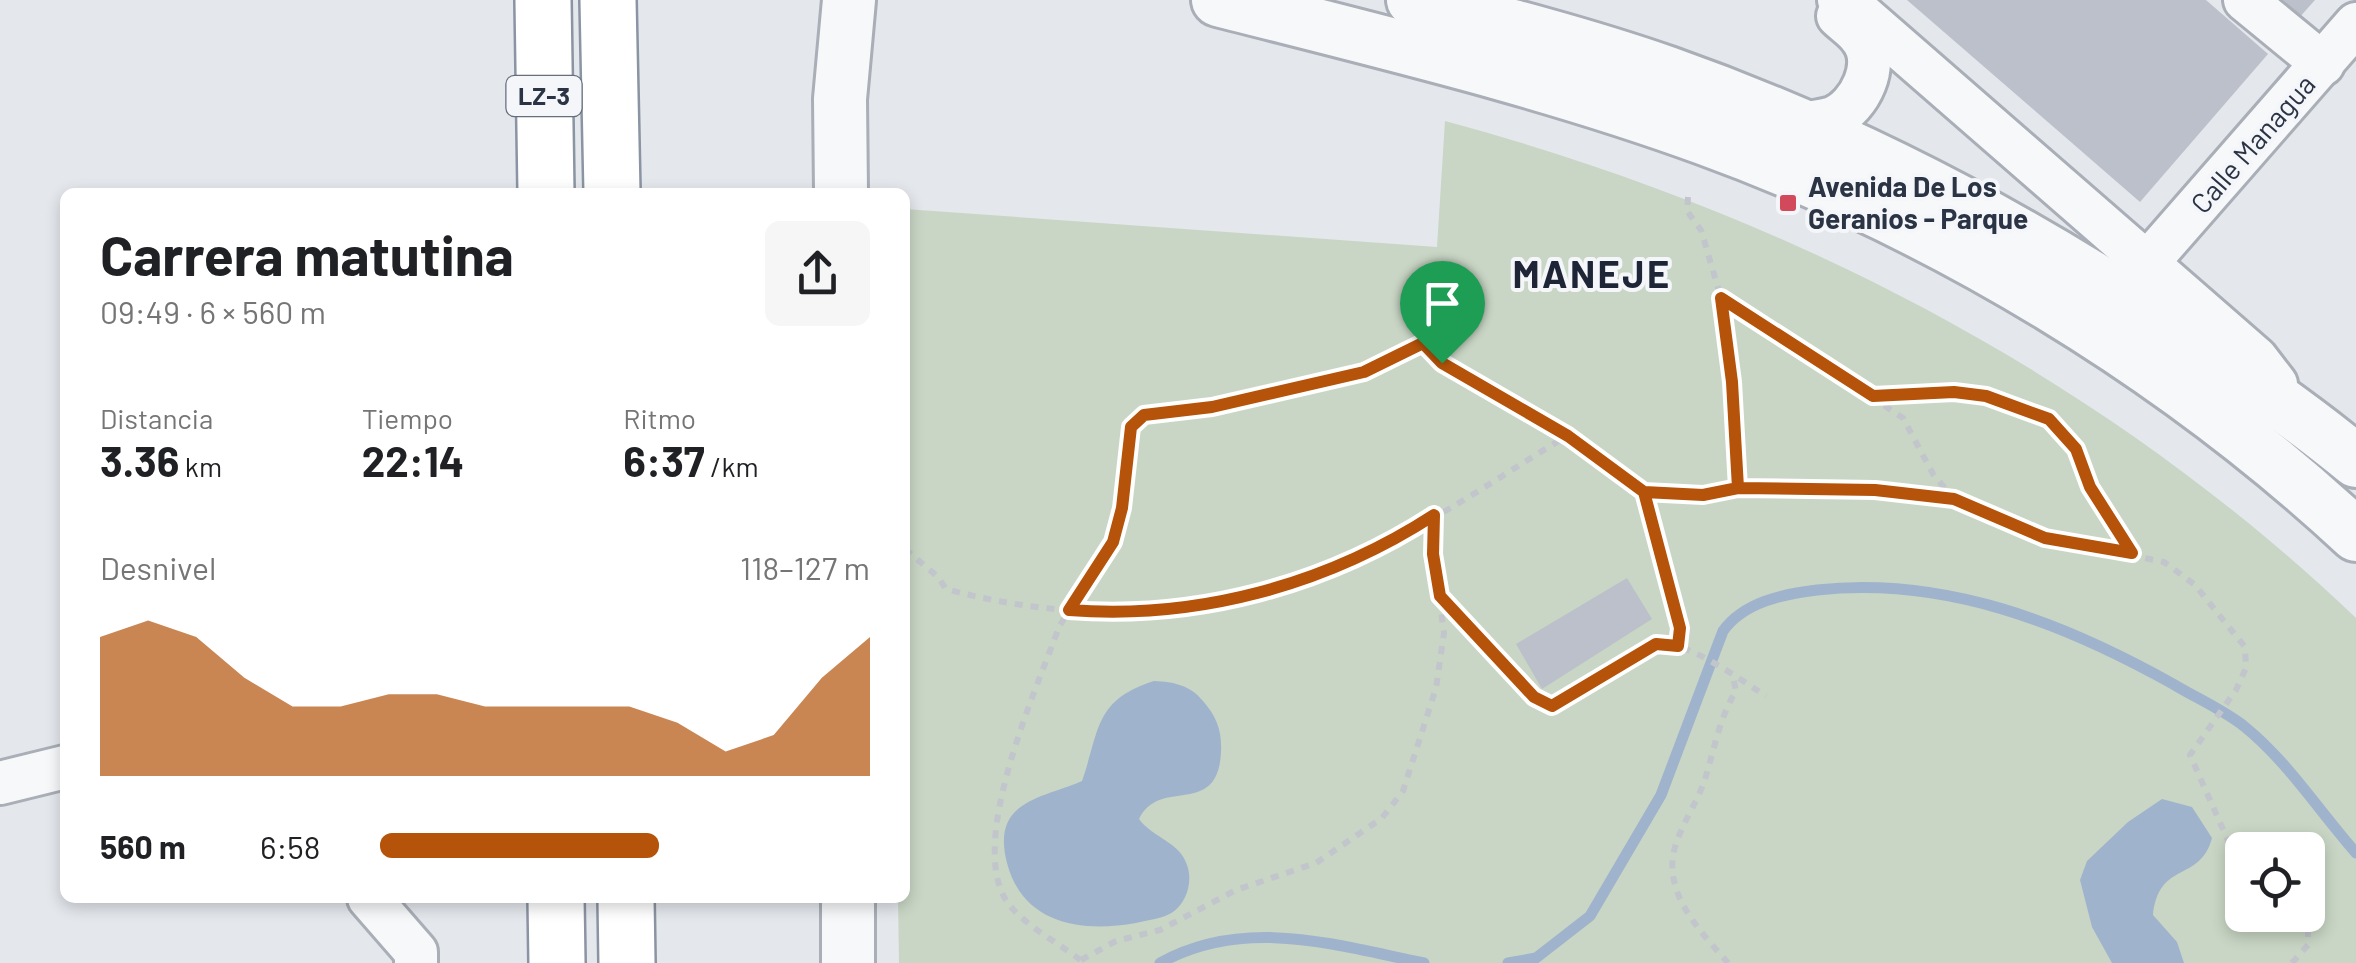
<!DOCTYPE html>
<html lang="es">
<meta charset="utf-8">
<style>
:root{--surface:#fff;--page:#f6f6f6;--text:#202124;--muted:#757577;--accent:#b45309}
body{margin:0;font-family:Barlow,sans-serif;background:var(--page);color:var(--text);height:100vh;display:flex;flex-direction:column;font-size:38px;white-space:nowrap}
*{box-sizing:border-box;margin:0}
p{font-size:32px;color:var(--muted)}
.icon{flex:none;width:55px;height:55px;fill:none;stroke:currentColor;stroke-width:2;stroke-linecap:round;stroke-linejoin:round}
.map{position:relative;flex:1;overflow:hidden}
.side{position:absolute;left:60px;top:188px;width:850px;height:715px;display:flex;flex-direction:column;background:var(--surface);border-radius:15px;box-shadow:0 5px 15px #0003}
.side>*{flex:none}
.buttons{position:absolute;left:2225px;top:832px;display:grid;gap:20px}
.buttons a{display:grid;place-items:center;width:100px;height:100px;border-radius:15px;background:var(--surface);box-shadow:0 5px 15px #0003;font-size:50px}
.pin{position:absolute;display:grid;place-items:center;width:85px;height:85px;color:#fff;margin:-102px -42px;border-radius:50% 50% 50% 0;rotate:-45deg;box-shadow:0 0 10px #0007}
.pin .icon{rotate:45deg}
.round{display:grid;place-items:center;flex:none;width:105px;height:105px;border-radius:15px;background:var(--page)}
.summary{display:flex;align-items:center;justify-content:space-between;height:170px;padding:0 40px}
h1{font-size:55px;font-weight:700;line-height:75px}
.stats{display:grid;grid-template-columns:repeat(3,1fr);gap:15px;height:170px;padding:10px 40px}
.stats div{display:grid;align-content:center}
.stats b{font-size:42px;font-weight:700}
.stats small{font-size:28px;font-weight:400}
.stats p{font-size:28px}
.chart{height:280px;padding:20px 40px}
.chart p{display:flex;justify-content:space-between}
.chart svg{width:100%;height:180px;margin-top:10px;fill:var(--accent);opacity:.7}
ul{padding:0 40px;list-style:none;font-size:32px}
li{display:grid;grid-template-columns:160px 120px 1fr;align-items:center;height:75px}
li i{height:25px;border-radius:12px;background:var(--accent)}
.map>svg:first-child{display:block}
</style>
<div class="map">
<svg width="2356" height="963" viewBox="0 0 2356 963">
<rect width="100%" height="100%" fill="#e4e7ec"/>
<!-- green -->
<path fill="#c9d6c5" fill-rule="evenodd" d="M1445 121C1784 212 2101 375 2356 618V963H899L898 898H905V209L1437 247ZM2242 850H2308V915H2242Z"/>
<!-- water -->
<g fill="#9fb4cc">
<path d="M1154 681C1174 682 1190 685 1203 701 1217 717 1222 731 1221 752 1218 819 1160 776 1139 819 1153 838 1180 842 1187 865 1193 881 1187 902 1173 912 1163 919 1147 920 1136 923 1081 933 1023 924 1007 863 991 801 1040 799 1082 781 1100 730 1094 700 1154 681Z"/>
<path d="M2162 799 2192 807 2212 838C2200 883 2159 860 2153 915L2177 942 2184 963H2112L2092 927 2080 880 2087 861 2128 822Z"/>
</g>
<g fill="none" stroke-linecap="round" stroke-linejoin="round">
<!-- stream -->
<g stroke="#9fb4cc" stroke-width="11">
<path d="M1160 963C1245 916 1335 945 1424 963"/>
<path d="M1508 963 1536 958 1590 916 1661 795 1723 631C1744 602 1783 594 1817 590 1945 576 2064 623 2173 684 2196 698 2224 710 2245 727 2288 762 2319 811 2356 853"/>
</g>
</g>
<!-- building -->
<g fill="#bbc0ca">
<path d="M1907 0H2206L2268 54 2140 202Z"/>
<path d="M2276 0H2315L2298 19Z"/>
<path d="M1627 578 1652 619 1542 689 1516 644Z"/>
</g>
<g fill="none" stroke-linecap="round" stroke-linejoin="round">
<!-- minor casing -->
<g stroke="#a9aeb7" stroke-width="48">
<g id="minor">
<path d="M1839 0 1862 15 2256 358 2276 384"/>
<path d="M2245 0 2323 64"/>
<path d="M1801 125C1811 122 1823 121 1833 118 1860 107 1881 63 1861 38 1855 29 1845 23 1838 16"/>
<path d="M2148 262 2356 24"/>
<path d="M0 783 65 767"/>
<path d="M369 898 416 952V963"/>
</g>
</g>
<!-- tertiary casing -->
<g stroke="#a9aeb7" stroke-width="58">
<g id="tertiary">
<path d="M1218 0C1382 42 1547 81 1706 139 1942 225 2172 364 2356 535"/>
<path d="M1413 0C1499 22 1585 44 1668 73 1849 137 2019 226 2178 333 2240 374 2299 414 2356 461"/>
<path d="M841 192 840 99 849 0"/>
<path d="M848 898V963"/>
</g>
</g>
<!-- motorway casing -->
<g stroke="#8b94a3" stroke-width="60">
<g id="motorway">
<path d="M543 0 546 192"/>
<path d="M608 0 612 192"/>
<path d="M556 898 557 963"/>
<path d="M626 898 627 963"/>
</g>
</g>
<!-- path -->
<g stroke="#c2c5cb" stroke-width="6" stroke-dasharray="8 8" stroke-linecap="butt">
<path d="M1688 197 1687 211 1701 230 1721 298 1903 418 1933 474 1954 499 2045 538 2164 562 2195 585 2245 647 2246 668 2236 690 2190 755 2234 854 2242 863"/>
<path d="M1875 395C1933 393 2021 384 2065 432 2079 448 2081 469 2090 488 2101 510 2118 531 2131 552"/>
<path d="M1567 436 1643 492 1703 495 1738 488 1732 382 1721 299"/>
<path d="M1738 488 1875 490 1954 499"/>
<path d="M1643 492 1680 628 1678 646"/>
<path d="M905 549 938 577 946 589C1108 633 1255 611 1404 534 1460 505 1513 468 1567 436L1442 363 1423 343 1364 372 1212 407 1145 415 1131 427C1127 464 1128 508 1113 542 1100 572 1075 599 1059 627 1037 689 962 851 1011 907 1031 930 1061 944 1084 963"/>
<path d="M1441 597 1534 697 1552 705C1580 689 1625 655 1654 645 1682 636 1742 681 1766 696"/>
<path d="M1081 960 1116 941 1160 930 1236 890 1316 863 1382 818 1403 791 1436 688 1444 633 1433 554 1434 516"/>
<path d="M1728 963C1703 934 1667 899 1673 856 1677 832 1694 808 1703 785 1714 753 1718 720 1736 691L1733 677"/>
<path d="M2292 963 2308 945V926L2303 915"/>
</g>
<!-- minor -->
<use href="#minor" stroke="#f7f8fa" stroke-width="42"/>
<!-- tertiary -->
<use href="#tertiary" stroke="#f7f8fa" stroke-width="52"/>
<!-- motorway -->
<use href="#motorway" stroke="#fff" stroke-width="55"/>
</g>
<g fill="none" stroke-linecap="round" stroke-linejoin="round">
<!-- route casing -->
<g stroke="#fff" stroke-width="20">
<path id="route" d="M1442 363 1423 343 1364 372 1212 407 1144 415 1131 427 1122 508 1113 542 1069 610C1197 620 1326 585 1434 515L1433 554 1440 596 1534 697 1552 706 1656 644 1678 646 1680 628 1644 492 1703 495 1738 488 1875 490 1954 499 2045 538 2132 553 2090 487 2076 449 2049 419 1986 396 1954 392 1873 396 1721 298 1732 382 1738 488 1703 495 1644 492 1568 436 1442 363"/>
</g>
<!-- route -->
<use href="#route" stroke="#b45309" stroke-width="12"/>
</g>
<!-- markers -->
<rect fill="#d1495b" stroke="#f4f6f9" stroke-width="4" x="1778" y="193" width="20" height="20" rx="5"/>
<g text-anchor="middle" stroke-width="8" stroke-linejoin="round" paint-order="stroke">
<!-- shield labels -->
<rect fill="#f4f6f9" stroke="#676e7b" stroke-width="2.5" x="506.5" y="76" width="75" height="40" rx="8"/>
<g font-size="25" font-weight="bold" fill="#2b3445">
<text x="544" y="105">LZ-3</text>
</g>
<!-- street labels -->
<g font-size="28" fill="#2b3445" stroke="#f4f6f9">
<text transform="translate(2253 144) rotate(-49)" y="10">Calle Managua</text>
</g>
<!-- poi labels -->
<g font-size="28" font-weight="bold" fill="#2b3445" stroke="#f4f6f9" text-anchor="start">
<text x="1808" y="197">Avenida De Los<tspan x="1808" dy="32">Geranios - Parque</tspan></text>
</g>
<!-- district labels -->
<g font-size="38" font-weight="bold" letter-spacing="2.5" fill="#1d2536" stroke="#f4f6f9">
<text x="1592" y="288">MANEJE</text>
</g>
</g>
</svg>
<div class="buttons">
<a><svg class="icon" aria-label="locate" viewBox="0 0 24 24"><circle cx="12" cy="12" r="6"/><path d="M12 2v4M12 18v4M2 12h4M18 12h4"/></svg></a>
</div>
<div class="pin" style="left:1442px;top:363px;background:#1e9e55"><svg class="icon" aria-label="arrive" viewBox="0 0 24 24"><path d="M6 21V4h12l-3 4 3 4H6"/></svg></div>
<section class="side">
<div class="summary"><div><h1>Carrera matutina</h1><p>09:49 · 6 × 560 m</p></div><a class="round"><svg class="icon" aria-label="share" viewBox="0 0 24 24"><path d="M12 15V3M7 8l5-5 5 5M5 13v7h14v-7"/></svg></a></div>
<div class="stats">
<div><p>Distancia</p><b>3.36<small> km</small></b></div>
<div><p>Tiempo</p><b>22:14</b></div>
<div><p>Ritmo</p><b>6:37<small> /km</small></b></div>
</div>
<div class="chart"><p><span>Desnivel</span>118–127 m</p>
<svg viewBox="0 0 160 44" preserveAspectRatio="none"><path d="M0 44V10L10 6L20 10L30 20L40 27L50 27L60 24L70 24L80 27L90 27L100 27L110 27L120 31L130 38L140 34L150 20L160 10V44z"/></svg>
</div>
<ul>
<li><b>560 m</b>6:58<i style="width:57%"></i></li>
</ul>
</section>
</div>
